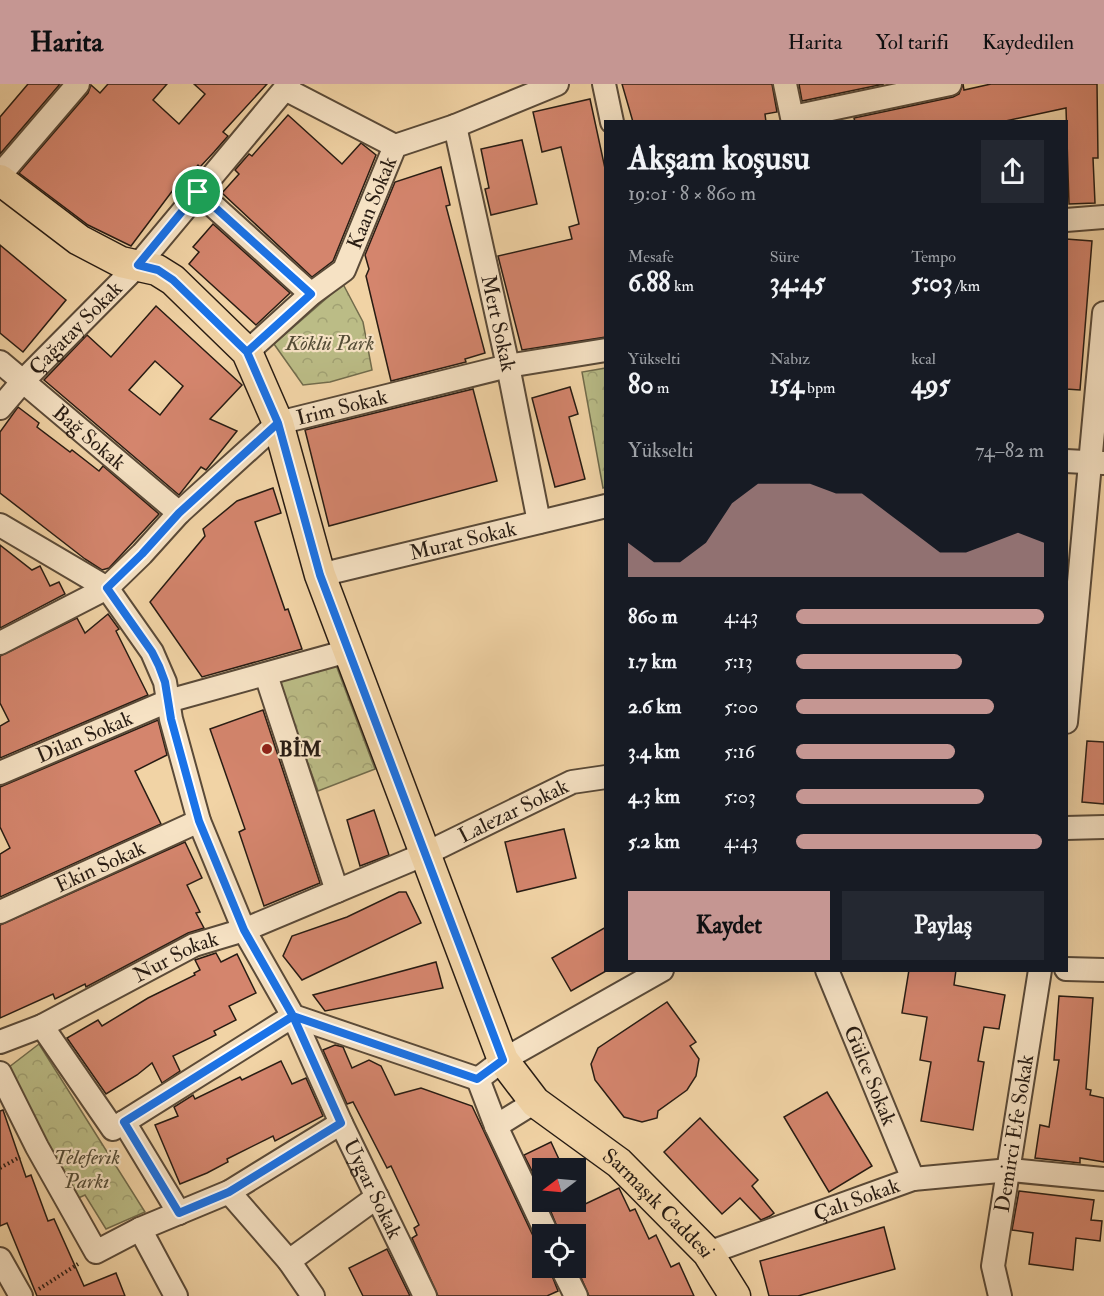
<!DOCTYPE html>
<html lang="tr">
<meta charset="utf-8">
<style>
:root{--surface:#171b24;--page:#242831;--text:#f1f3f6;--muted:#9ea1a6;--accent:#c59692}
body{margin:0;font-family:"IM FELL Double Pica",serif;background:var(--page);color:var(--text);height:100vh;display:flex;flex-direction:column;font-size:22px;white-space:nowrap}
*{box-sizing:border-box;margin:0}
p{font-size:20px;color:var(--muted)}
.icon{flex:none;width:33px;height:33px;fill:none;stroke:currentColor;stroke-width:2;stroke-linecap:round;stroke-linejoin:round}
.map{position:relative;flex:1;overflow:hidden}
.sheet{position:absolute;left:604px;top:36px;width:464px;height:852px;display:flex;flex-direction:column;background:var(--surface);border-radius:0px;box-shadow:0 6px 24px #0002}
.sheet>*{flex:none}
.needle{width:39px;rotate:254deg}
.buttons{position:absolute;left:532px;top:1074px;display:grid;gap:12px}
.buttons a{display:grid;place-items:center;width:54px;height:54px;border-radius:0px;background:var(--surface);box-shadow:0 6px 24px #0002;font-size:30px}
.pin{position:absolute;display:grid;place-items:center;width:51px;height:51px;color:#fff;margin:-26px;border:3px solid #fff;border-radius:50%;box-shadow:0 2px 6px #0007}
.round{display:grid;place-items:center;flex:none;width:63px;height:63px;border-radius:0px;background:var(--page)}
.summary{display:flex;align-items:center;justify-content:space-between;height:102px;padding:0 24px}
h1{font-size:33px;font-weight:700;line-height:45px}
.stats{display:grid;grid-template-columns:repeat(3,1fr);gap:9px;height:102px;padding:6px 24px}
.stats div{display:grid;align-content:center}
.stats b{font-size:26px;font-weight:700}
.stats small{font-size:16px;font-weight:400}
.stats p{font-size:16px}
.chart{height:168px;padding:12px 24px}
.chart p{display:flex;justify-content:space-between}
.chart svg{width:100%;height:108px;margin-top:6px;fill:var(--accent);opacity:.7}
.button{display:flex;gap:12px;margin-top:auto;padding:12px 24px}
.button a{flex:1;height:69px;border-radius:0px;background:var(--accent);color:#111;font-size:24px;font-weight:700;line-height:69px;text-align:center}
.button a+a{background:var(--page);color:var(--text)}
ul{padding:0 24px;list-style:none;font-size:20px}
li{display:grid;grid-template-columns:96px 72px 1fr;align-items:center;height:45px}
li i{height:15px;border-radius:8px;background:var(--accent)}
header{display:flex;align-items:center;gap:36px;box-sizing:border-box;height:84px;padding:0 30px;background:var(--accent);color:#111}
header strong{font-size:28px}
nav{display:flex;gap:33px;margin-inline-start:auto;font-size:21px}
.map>svg:first-child{display:block}
</style>
<header>
<strong>Harita</strong>
<nav><a>Harita</a><a>Yol tarifi</a><a>Kaydedilen</a></nav>
</header>
<div class="map">
<svg width="1104" height="1212" viewBox="0 0 1104 1212">
<defs>
<pattern id="park-crowns" width="20" height="18" patternUnits="userSpaceOnUse" patternTransform="scale(1.5)"><rect width="20" height="18" fill="#bbbc86"/><path d="M2 6a3 3 0 1 1 6 0M12 15a3 3 0 1 1 6 0" fill="none" stroke="#a1a173"/></pattern>
</defs>
<rect width="100%" height="100%" fill="#f1d3a5"/>
<filter id="stains"><feTurbulence type="fractalNoise" baseFrequency=".00333" numOctaves="4"/><feColorMatrix values="0 0 0 0 .2 0 0 0 0 .09 0 0 0 0 .02 0 0 0 .5 -.17"/></filter>
<radialGradient id="worn" r=".72"><stop offset=".6" stop-color="#630" stop-opacity="0"/><stop offset="1" stop-color="#630" stop-opacity=".3"/></radialGradient>
<!-- park -->
<g fill="url(#park-crowns)" stroke="#726c4c" stroke-width="1.5">
<path d="M343 200 363 238 372 286 330 298 303 301 274 260Z"/>
<path d="M606 284V403L603 404 582 288Z"/>
<path d="M336 581 375 685 318 707 278 598Z"/>
<path d="M39 960 145 1128 106 1145 85 1111 74 1116 4 987Z"/>
</g>
<!-- building -->
<g fill="#d4856d" stroke="#281c13" stroke-width="1.5" fill-rule="evenodd">
<path d="M28 0H60L0 70V33Z"/>
<path d="M108 0H167L153 16 179 40 205 10 194 0H267L223 48 228 52 214 68 200 83 198 81 179 104 176 102 131 162 88 141 19 89 88 9 91 1 100 9Z"/>
<path d="M622 0H772L777 28 765 30 766 38H633Z"/>
<path d="M799 0H884L802 17Z"/>
<path d="M963 0 964 6 991 0H1097L1098 74H1093L1095 119 1069 120 1066 24 1001 38H855L854 34 953 13 959 10Z"/>
<path d="M590 15 606 89V253L522 266 498 172 572 155 569 143 579 140 561 63 542 68 533 28Z"/>
<path d="M288 31 342 80 361 59 376 71 333 177 312 193 222 109 239 90 235 86 249 70 252 72Z"/>
<path d="M522 56 537 120 491 131 485 105 489 104 481 65Z"/>
<path d="M441 83 450 121 446 122 485 269 465 275 466 278 391 297 366 192 369 185 365 171 395 98Z"/>
<path d="M213 140 290 209 256 241 189 180 199 168 193 163Z"/>
<path d="M1066 155 1092 157 1080 306 1066 305Z"/>
<path d="M0 161 66 216 23 268 0 249Z"/>
<path d="M156 222 242 301 210 335 237 347 206 386 201 383 179 411 44 296 87 251 111 273ZM155 277 183 302 160 331 129 306Z"/>
<path d="M570 303 578 330 569 333 585 395 555 403 532 314Z"/>
<path d="M473 305 497 397 329 442 305 346Z"/>
<path d="M18 323 39 339 37 343 70 368 72 366 99 387 103 382 159 430 109 484 102 486 85 475 0 409V348Z"/>
<path d="M273 404 281 429 255 438 285 526 288 525 302 565 202 593 150 518 205 452 203 445 237 417Z"/>
<path d="M0 461 32 486 40 482 50 502 59 498 65 510 0 544Z"/>
<path d="M108 530 119 545 116 547 148 611 0 674V642L9 637 0 619V572L77 534 85 549Z"/>
<path d="M263 626 320 799 264 822 239 748 245 745 210 645Z"/>
<path d="M158 636 167 671 135 687 161 740 0 813V770L10 764 0 743V703Z"/>
<path d="M1087 657 1104 658V720L1082 718Z"/>
<path d="M374 726 389 771 360 782 347 736Z"/>
<path d="M564 745 576 794 517 808 505 758Z"/>
<path d="M185 758 202 794 187 801 200 828 196 829 204 844 188 849 86 903 85 900 55 915 53 910 0 934V841Z"/>
<path d="M399 808H406L421 839 302 896 283 872 292 852 347 833Z"/>
<path d="M606 843V887L571 907 552 874Z"/>
<path d="M216 869 221 878 237 870 256 909 229 922 236 936 214 947 216 951 173 972 180 987 162 999 152 979 137 991 106 1010 67 954 98 936 102 942 148 914 195 891 194 889 200 886 195 876Z"/>
<path d="M436 878 443 904 325 927 313 911Z"/>
<path d="M909 886H956L954 901 1005 911 999 945 984 943 978 977 984 978 973 1046 921 1037 931 978 920 976 927 933 902 929Z"/>
<path d="M1059 912 1093 914 1086 1005 1091 1006 1090 1011 1104 1014V1078L1080 1074V1079L1035 1074 1040 1041 1049 1043 1059 976H1054Z"/>
<path d="M667 918 696 958 690 962 699 975 696 992 687 1006 658 1027 657 1034 642 1038 624 1033 595 996 591 980 598 964Z"/>
<path d="M335 961 343 963 352 984 369 976 381 982 395 1011 421 1004 472 1022 535 1156 543 1162V1184H549L558 1207 547 1212H438L412 1154 417 1151 414 1144 419 1141 391 1082 387 1084 353 1018 347 1020 323 966Z"/>
<path d="M281 977 292 1000 306 994 323 1032 275 1057 273 1052 227 1075 228 1078 207 1089 180 1100 155 1041 178 1032 174 1023 193 1011 195 1015 240 993 242 996Z"/>
<path d="M827 1008 872 1082 829 1108 784 1033Z"/>
<path d="M3 1026 26 1093 31 1091 48 1137 54 1135 84 1202 116 1189 125 1212H37L7 1139 0 1142V1027Z"/>
<path d="M700 1034 758 1096 752 1102 774 1129 770 1132 761 1136 740 1114 722 1130 664 1068Z"/>
<path d="M551 1058 563 1084H543V1089L535 1093 524 1071Z"/>
<path d="M619 1104 630 1127 635 1125 649 1155 656 1151 671 1183 679 1179 694 1212H589L576 1182V1150H560L549 1123 561 1118H576V1111L581 1122Z"/>
<path d="M1019 1107 1094 1116 1091 1136 1102 1137 1100 1157 1076 1154 1073 1186 1029 1180 1033 1149 1012 1146Z"/>
<path d="M884 1143 895 1185 798 1212H769L760 1177Z"/>
<path d="M387 1165 410 1212H363L349 1184Z"/>
</g>
<g fill="none" stroke-linecap="round" stroke-linejoin="round">
<!-- minor casing -->
<g stroke="#5a4a38" stroke-width="26">
<g id="minor">
<path d="M604 0 612 38"/>
<path d="M785 0 793 38"/>
<path d="M285 5 395 62"/>
<path d="M793 33 950 0"/>
<path id="s1" d="M455 42 508 282 539 438"/>
<path d="M0 91 78 0"/>
<path d="M198 108 311 210"/>
<path d="M1066 136 1104 133"/>
<path id="s2" d="M247 268 311 210 344 186 395 62 455 42 557 0"/>
<path id="s3" d="M0 278 179 429"/>
<path id="s4" d="M0 324 23 297 138 181 289 0"/>
<path d="M1066 377 1103 379"/>
<path d="M0 441 107 504 152 568 165 598 171 635 199 737 244 846 293 932 478 995"/>
<path id="s5" d="M320 491 606 422"/>
<path id="s6" d="M0 559 107 504 142 470 179 429 278 339 508 282 606 266"/>
<path d="M266 591 337 807"/>
<path d="M1066 638 1104 229"/>
<path id="s7" d="M0 689 168 617 348 567"/>
<path d="M1066 744 1104 743"/>
<path id="s8" d="M0 828 199 737"/>
<path d="M1066 885 1104 886"/>
<path id="s9" d="M827 886 913 1095"/>
<path id="s10" d="M42 942 113 1045 293 932 341 1039 425 1212"/>
<path id="s11" d="M0 958 42 942 194 861 244 846 425 770 572 698 606 693"/>
<path d="M0 989 37 1063 96 1168 140 1145 229 1108 341 1039"/>
<path d="M478 995 503 976 662 886"/>
<path d="M478 995 496 1042 547 1150"/>
<path d="M124 1038 179 1129"/>
<path d="M496 1042 535 1018"/>
<path d="M229 1108 289 1177 313 1212"/>
<path d="M140 1145 176 1212"/>
<path id="s12" d="M708 1169 913 1095 1010 1086 1104 1095"/>
<path d="M0 1175 21 1212"/>
<path d="M289 1177 377 1113"/>
<path d="M562 1184 576 1212"/>
<path id="s13" d="M1000 1212 993 1182 1040 886"/>
</g>
</g>
<!-- major casing -->
<g stroke="#281c13" stroke-width="33">
<g id="major">
<path id="s14" d="M0 96 79 156 121 178 157 186 173 196 247 268 278 339 320 491 503 976 535 1018 619 1079 708 1169 735 1212"/>
</g>
</g>
<!-- path -->
<g stroke="#281c13" stroke-width="4" stroke-dasharray="1.5 3" stroke-linecap="butt">
<path d="M0 1084 20 1073"/>
<path d="M39 1205 78 1180"/>
</g>
<!-- minor -->
<use href="#minor" stroke="#f6e2c4" stroke-width="22"/>
<!-- major -->
<use href="#major" stroke="#f1d3a5" stroke-width="30"/>
</g>
<g fill="none" stroke-linecap="round" stroke-linejoin="round">
<!-- route casing -->
<g stroke="#fff" stroke-width="12">
<path id="route" d="M198 108 138 181 158 186 173 196 247 268 278 339 179 429 142 470 107 504 152 568 159 582 165 598 171 635 199 737 244 846 293 932 124 1038 179 1129 229 1108 341 1039 293 932 477 995 503 976 320 491 278 339 247 268 311 210 198 108"/>
</g>
<!-- route -->
<use href="#route" stroke="#1a73e8" stroke-width="8"/>
</g>
<!-- markers -->
<circle fill="#8f2418" stroke="#f6e2c4" stroke-width="2" cx="267" cy="665" r="6"/>
<g text-anchor="middle" stroke-width="4.5" stroke-linejoin="round" paint-order="stroke">
<!-- street labels -->
<g font-size="21" fill="#281c13" stroke="#f6e2c4">
<text dy="7" stroke="none"><textPath href="#s2" startOffset="200">Kaan Sokak</textPath></text>
<text dy="7" stroke="none"><textPath href="#s1" startOffset="202">Mert Sokak</textPath></text>
<text dy="7" stroke="none"><textPath href="#s4" startOffset="110">Çağatay Sokak</textPath></text>
<text dy="7" stroke="none"><textPath href="#s6" startOffset="424">Irim Sokak</textPath></text>
<text dy="7" stroke="none"><textPath href="#s3" startOffset="117">Bağ Sokak</textPath></text>
<text dy="7" stroke="none"><textPath href="#s5" startOffset="147">Murat Sokak</textPath></text>
<text dy="7" stroke="none"><textPath href="#s7" startOffset="92">Dilan Sokak</textPath></text>
<text dy="7" stroke="none"><textPath href="#s11" startOffset="564">Lalezar Sokak</textPath></text>
<text dy="7" stroke="none"><textPath href="#s8" startOffset="110">Ekin Sokak</textPath></text>
<text dy="7" stroke="none"><textPath href="#s11" startOffset="196">Nur Sokak</textPath></text>
<text dy="7" stroke="none"><textPath href="#s9" startOffset="114">Gülce Sokak</textPath></text>
<text dy="7" stroke="none"><textPath href="#s13" startOffset="165">Demirci Efe Sokak</textPath></text>
<text dy="7" stroke="none"><textPath href="#s10" startOffset="528">Uygar Sokak</textPath></text>
<text dy="7" stroke="none"><textPath href="#s12" startOffset="158">Çalı Sokak</textPath></text>
<text dy="7" stroke="none"><textPath href="#s14" startOffset="1272">Sarmaşık Caddesi</textPath></text>
</g>
<!-- park labels -->
<g font-size="21" font-style="italic" fill="#544c36" stroke="#f6e2c4">
<text x="330" y="266">Köklü Park</text>
<text x="87" y="1080">Teleferik<tspan x="87" dy="24">Parkı</tspan></text>
</g>
<!-- poi labels -->
<g font-size="21" font-weight="bold" fill="#281c13" stroke="#f6e2c4" text-anchor="start">
<text x="279" y="672">BİM</text>
</g>
</g>
<rect width="100%" height="100%" filter="url(#stains)"/>
<rect width="100%" height="100%" fill="url(#worn)"/>
</svg>
<div class="buttons">
<a><svg class="needle" viewBox="-14 -14 28 28"><path d="M0-13l5 13h-10z" fill="#e53935"/><path d="M0 13l5-13h-10z" fill="#9ea1a6"/></svg></a>
<a><svg class="icon" aria-label="locate" viewBox="0 0 24 24"><circle cx="12" cy="12" r="6"/><path d="M12 2v4M12 18v4M2 12h4M18 12h4"/></svg></a>
</div>
<div class="pin" style="left:198px;top:108px;background:#1e9e55"><svg class="icon" aria-label="arrive" viewBox="0 0 24 24"><path d="M6 21V4h12l-3 4 3 4H6"/></svg></div>
<section class="sheet">
<div class="summary"><div><h1>Akşam koşusu</h1><p>19:01 · 8 × 860 m</p></div><a class="round"><svg class="icon" aria-label="share" viewBox="0 0 24 24"><path d="M12 15V3M7 8l5-5 5 5M5 13v7h14v-7"/></svg></a></div>
<div class="stats">
<div><p>Mesafe</p><b>6.88<small> km</small></b></div>
<div><p>Süre</p><b>34:45</b></div>
<div><p>Tempo</p><b>5:03<small> /km</small></b></div>
</div>
<div class="stats">
<div><p>Yükselti</p><b>80<small> m</small></b></div>
<div><p>Nabız</p><b>154<small> bpm</small></b></div>
<div><p>kcal</p><b>495</b></div>
</div>
<div class="chart"><p><span>Yükselti</span>74–82 m</p>
<svg viewBox="0 0 160 44" preserveAspectRatio="none"><path d="M0 44V30L10 38L20 38L30 30L40 14L50 6L60 6L70 6L80 10L90 10L100 18L110 26L120 34L130 34L140 30L150 26L160 30V44z"/></svg>
</div>
<ul>
<li><b>860 m</b>4:43<i style="width:100%"></i></li>
<li><b>1.7 km</b>5:13<i style="width:67%"></i></li>
<li><b>2.6 km</b>5:00<i style="width:80%"></i></li>
<li><b>3.4 km</b>5:16<i style="width:64%"></i></li>
<li><b>4.3 km</b>5:03<i style="width:76%"></i></li>
<li><b>5.2 km</b>4:43<i style="width:99%"></i></li>
</ul>
<div class="button"><a>Kaydet</a><a>Paylaş</a></div>
</section>
</div>
